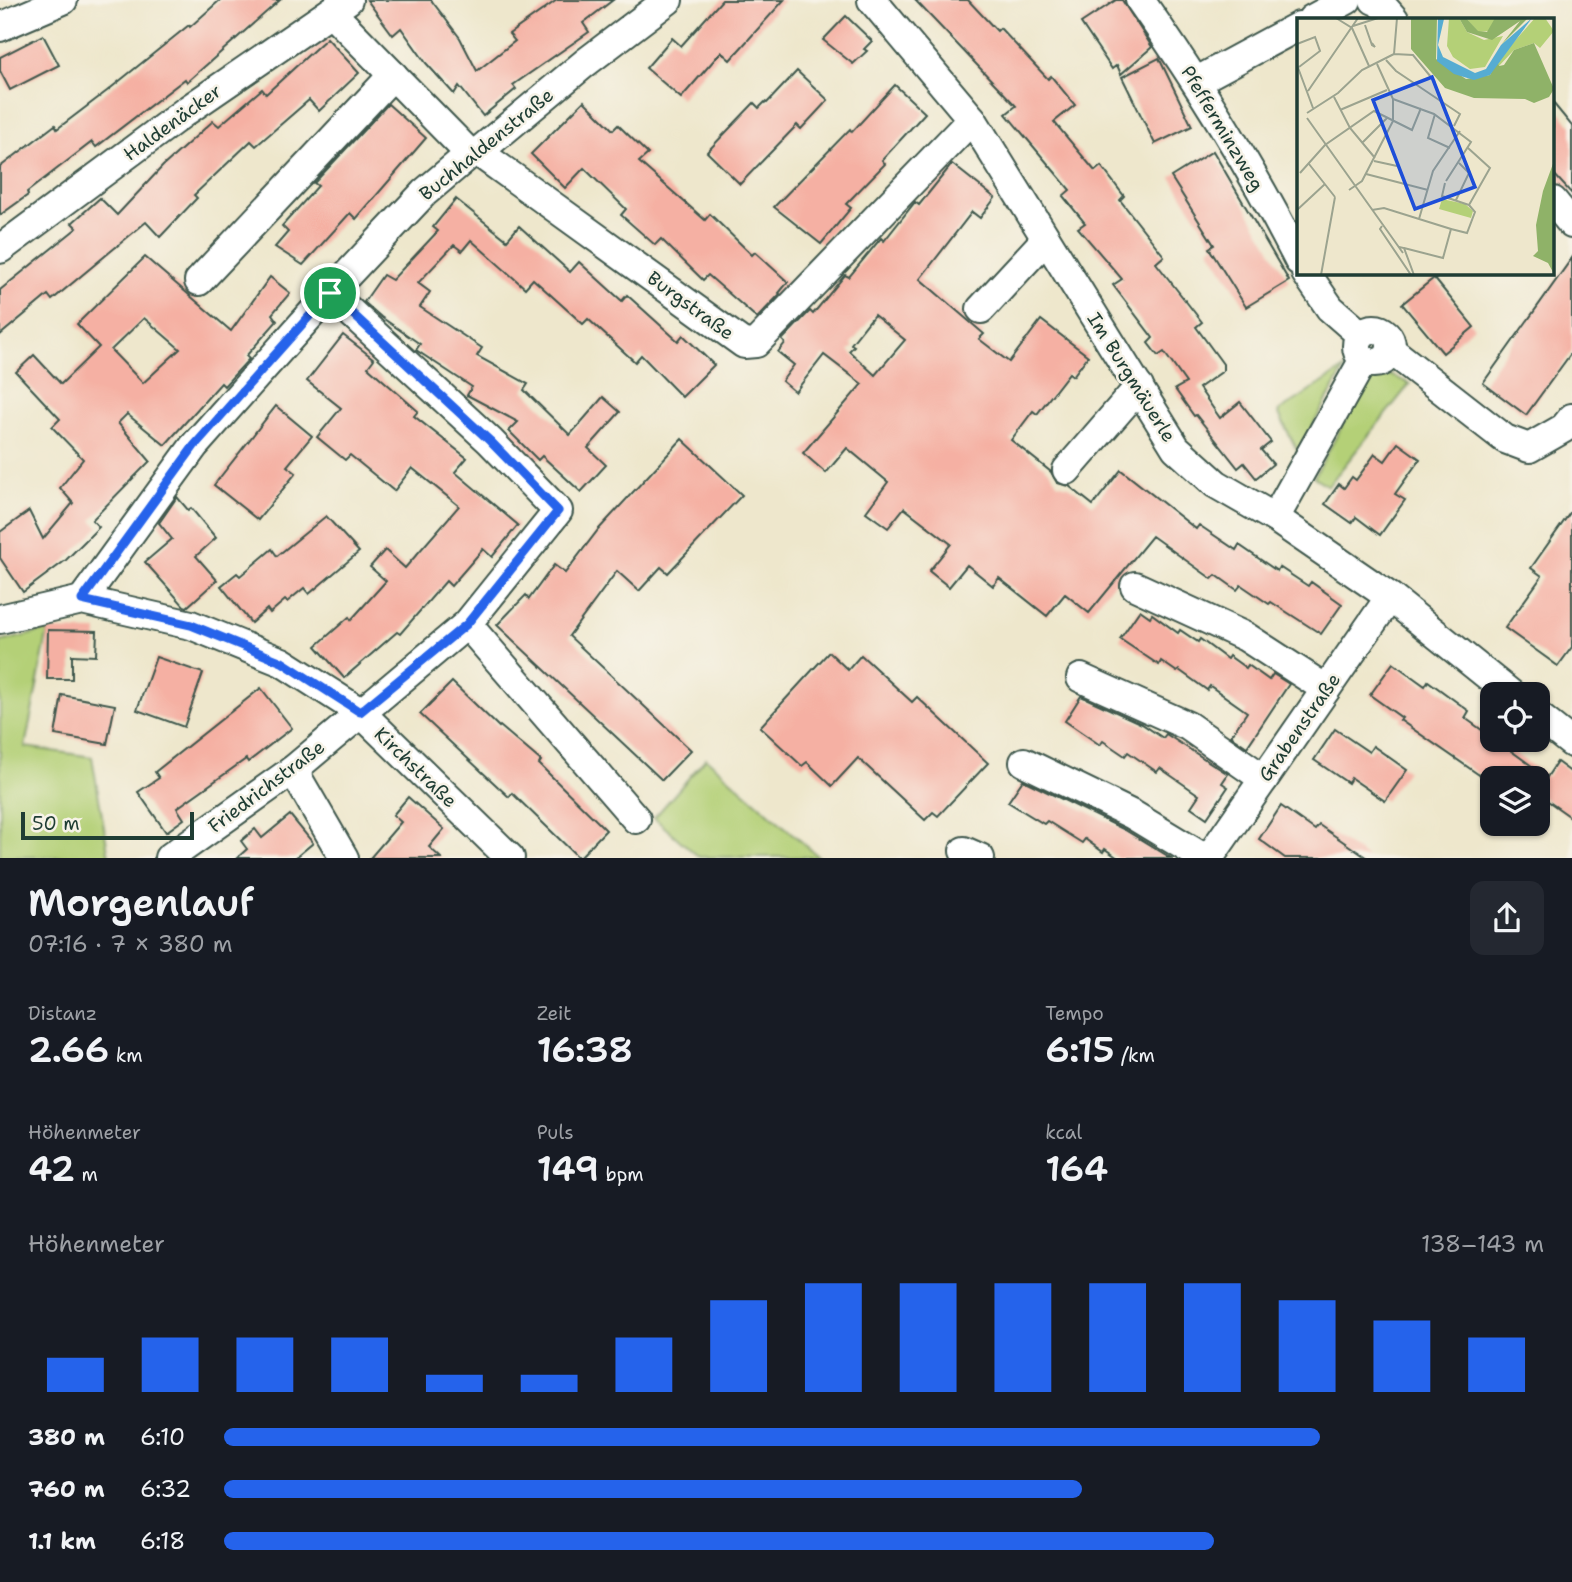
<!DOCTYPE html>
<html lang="de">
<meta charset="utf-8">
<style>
:root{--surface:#171b24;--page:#242831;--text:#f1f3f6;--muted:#9ea1a6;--accent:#2563eb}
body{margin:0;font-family:"Shantell Sans",sans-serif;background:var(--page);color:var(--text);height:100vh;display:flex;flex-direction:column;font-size:26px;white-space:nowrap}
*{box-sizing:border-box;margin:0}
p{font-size:23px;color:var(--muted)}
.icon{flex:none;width:38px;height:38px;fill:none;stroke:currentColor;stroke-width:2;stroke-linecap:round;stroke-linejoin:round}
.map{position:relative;height:858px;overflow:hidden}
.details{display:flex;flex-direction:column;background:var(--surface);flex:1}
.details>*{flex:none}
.fabs{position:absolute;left:1480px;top:682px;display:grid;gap:14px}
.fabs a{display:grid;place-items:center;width:70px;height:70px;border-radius:14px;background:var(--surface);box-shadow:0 2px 5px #0004;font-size:35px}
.scale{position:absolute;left:21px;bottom:18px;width:173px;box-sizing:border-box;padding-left:7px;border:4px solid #1f3d34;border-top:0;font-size:19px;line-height:24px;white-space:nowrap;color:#1f3d34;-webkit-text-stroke:5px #f7f3e8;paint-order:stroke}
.pin{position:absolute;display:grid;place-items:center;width:60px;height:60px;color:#fff;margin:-30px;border:4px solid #fff;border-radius:50%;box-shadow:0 2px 7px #0007}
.round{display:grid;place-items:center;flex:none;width:74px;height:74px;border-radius:14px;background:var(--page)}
.overview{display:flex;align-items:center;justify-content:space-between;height:119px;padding:0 28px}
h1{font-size:38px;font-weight:600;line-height:52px}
.metrics{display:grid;grid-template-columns:repeat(3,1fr);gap:10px;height:119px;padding:7px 28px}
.metrics div{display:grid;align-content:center}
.metrics b{font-size:35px;font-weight:600}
.metrics small{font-size:19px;font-weight:400}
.metrics p{font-size:19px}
.chart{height:196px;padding:14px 28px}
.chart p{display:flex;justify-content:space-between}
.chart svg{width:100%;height:126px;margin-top:7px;stroke:var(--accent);stroke-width:6}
ul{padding:0 28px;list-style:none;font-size:23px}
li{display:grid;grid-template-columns:112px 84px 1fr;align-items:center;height:52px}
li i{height:18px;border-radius:9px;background:var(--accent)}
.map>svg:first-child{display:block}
</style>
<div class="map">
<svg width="1572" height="858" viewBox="0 0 1572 858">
<rect width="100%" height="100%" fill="#f7f3e8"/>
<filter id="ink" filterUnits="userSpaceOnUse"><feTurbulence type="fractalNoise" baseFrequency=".0143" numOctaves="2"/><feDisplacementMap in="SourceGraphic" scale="14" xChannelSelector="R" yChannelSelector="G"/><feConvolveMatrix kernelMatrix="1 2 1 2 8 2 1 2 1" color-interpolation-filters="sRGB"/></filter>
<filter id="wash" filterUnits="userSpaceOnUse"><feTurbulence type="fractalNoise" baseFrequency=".00686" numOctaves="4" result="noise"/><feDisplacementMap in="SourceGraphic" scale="28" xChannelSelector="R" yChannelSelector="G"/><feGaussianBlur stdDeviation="1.57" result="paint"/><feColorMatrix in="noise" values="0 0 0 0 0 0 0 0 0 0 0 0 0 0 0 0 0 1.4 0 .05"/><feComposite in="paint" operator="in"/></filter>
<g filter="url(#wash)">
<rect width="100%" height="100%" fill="#eee7cc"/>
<!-- green -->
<g fill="#b4d077" stroke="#6a8656" stroke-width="2">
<path d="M1345 368 1298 452 1278 412Z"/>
<path d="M1390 375 1410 384 1328 486 1314 477 1366 382Z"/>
<path d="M48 630 25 747 92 757 109 857H0V642Z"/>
<path d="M706 758 819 857H699L654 818Z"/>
</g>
<g id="blocks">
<!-- building -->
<g fill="#f5b0a3" fill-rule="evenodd">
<path d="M220 0H280L187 82 185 79 96 147 92 142 27 192 28 195 0 215V167L55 125 57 129 107 91 189 25 190 27Z"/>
<path d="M367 0H431L460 38 477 71 515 41 509 34 557 0H613L583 23 589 32 513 85 516 89 483 116 459 86 454 94 426 63 401 28 393 35Z"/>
<path d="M722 0H784L730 60 721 52 681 98 646 68 672 38 681 46Z"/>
<path d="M915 0H968L997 31 1000 28 1048 79 1051 76 1075 105 1054 122 1095 171 1101 166 1124 196 1120 200 1164 256 1156 263 1202 322 1196 327 1223 364V371L1199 388 1220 418 1240 402 1271 442 1261 450 1273 464 1256 478 1244 463 1238 468 1196 415 1194 416 1175 389 1186 383 1164 352 1158 356 1148 343 1153 338 1113 285 1122 279 1078 228 1085 223 1063 196 1070 190 1006 114 1016 106Z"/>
<path d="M1116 0H1122L1152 47 1121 74 1117 65 1112 69 1081 23Z"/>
<path d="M846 16 872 41 864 49 867 51 853 64 823 40Z"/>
<path d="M43 35 59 65 10 90 0 71V57Z"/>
<path d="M327 38 359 73 319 111 309 100 256 146 251 141 194 195 197 198 160 237 146 222 52 300 48 295 0 335V290L77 228 72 223 100 198 117 215 163 166 213 121 219 126 262 89 266 94Z"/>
<path d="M1159 58 1192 126 1155 144 1122 77Z"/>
<path d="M797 71 828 100 801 129 797 125 740 184 707 152 754 103 759 108 765 102 767 103Z"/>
<path d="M895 85 925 113 882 160 885 164 846 204 851 208 821 244 774 207 850 129 852 132Z"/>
<path d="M584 101 613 130 618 125 648 154 639 162 705 220 710 214 752 255 755 252 788 282 779 293 780 294 757 318 708 275 703 280 661 239 655 245 621 215 626 209 584 168 565 188 531 154Z"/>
<path d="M1553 103 1572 126V194L1553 173Z"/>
<path d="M388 104 426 138 356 219 350 213 303 265 275 247 288 232 282 226 318 186 314 183 316 181Z"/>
<path d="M1213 151 1289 281 1246 307 1209 248 1214 245 1171 177Z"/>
<path d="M952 164 995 198 980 218 972 212 920 279 984 334 979 339 1009 362 1041 320 1088 356 1073 376 1069 373 1037 414 1033 411 1011 440 1051 472 1057 483 1069 486 1093 505 1121 470 1196 529 1199 525 1236 550 1239 545 1277 571 1279 567 1308 586 1311 582 1342 604 1321 634 1271 602 1269 604 1241 585 1237 590 1216 575 1212 579 1152 536 1089 613 1065 594 1047 616 999 578 993 586 967 565 949 587 929 571 951 544 904 508 888 528 866 512 888 482 847 448 826 473 803 453 862 384 824 355 795 392 782 381 794 365 778 352 785 343 782 340 810 311 813 314 845 275 849 277 881 238 884 241 915 202 919 205ZM874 315 905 340 875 375 849 351 854 346 851 344Z"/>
<path d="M456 199 507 240 519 226 570 272 579 262 622 301 627 295 678 341 683 335 714 365 682 397 641 355 635 362 588 319 583 324 533 279 525 288 471 240 462 251 454 245 418 283 430 292 420 307 482 348 477 356 528 384 524 390 570 435 603 397 620 412 588 448 606 465 581 492 542 456 538 460 509 431 518 422 467 395 472 387 416 350 420 344 381 317 364 302 383 275 392 280 438 231 433 227Z"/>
<path d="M145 257 231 331 270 277 290 293 272 314 277 321 246 356 249 359 224 386 221 383 165 445 127 414 118 423 150 461 92 520 99 527 66 560 23 592 0 558V532L29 511 43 539 73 503 60 488 83 459 52 427 60 419 16 372 34 355 61 384 99 347 77 324ZM144 318 180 349 143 383 111 350Z"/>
<path d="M1572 258V352L1526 415 1483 383Z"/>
<path d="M1434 278 1474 327 1443 353 1402 304Z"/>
<path d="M343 335 374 359 368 367 418 411 414 416 467 458 455 472 518 525 492 557 483 549 451 586 446 581 400 634 397 632 344 678 316 646 349 617 351 620 386 581 370 567 385 550 405 568 459 506 412 468 394 491 350 455 345 460 317 437 341 408 307 381Z"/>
<path d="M276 406 312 436 287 466 296 473 258 520 214 485Z"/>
<path d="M682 439 742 495 668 573 661 567 639 591 617 571 569 636 691 750 662 780 497 625 526 595 529 599 554 565 565 573 598 530Z"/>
<path d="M1398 443 1420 459 1395 494 1405 500 1380 535 1356 517 1352 523 1325 504 1339 484 1344 488 1352 477 1356 480 1375 454 1385 461Z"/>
<path d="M177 497 188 510 191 508 216 538 196 556 217 580 187 607 184 606 145 562 172 539 159 523Z"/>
<path d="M1572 510V647L1558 666 1505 628 1542 576 1531 568Z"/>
<path d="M326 516 359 552 309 594 304 588 287 602 285 600 270 613 267 609 251 623 221 586 237 573 240 576 272 549 277 556Z"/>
<path d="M1140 610 1150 617 1152 614 1178 633 1180 630 1198 642 1200 639 1227 659 1229 656 1246 668 1248 665 1269 680 1273 674 1289 684 1247 747 1231 736 1247 712 1210 686 1207 690 1179 670 1177 672 1161 661 1159 665 1120 639Z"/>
<path d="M48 630 97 631 96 656 72 655V679H47Z"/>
<path d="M829 652 848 670 861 655 912 702 917 697 988 763 938 816 933 812 925 820 858 758 832 786 807 762 802 766 760 727Z"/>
<path d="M156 657 203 673 184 727 137 710Z"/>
<path d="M1393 663 1425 686 1428 681 1469 711 1465 718 1493 738V740H1496L1547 777 1557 762 1572 773V818L1538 794V779H1485L1400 720 1402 718 1370 695Z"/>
<path d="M452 682 499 727 500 726 541 761 539 764 606 830 579 858 512 793 509 797 420 714Z"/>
<path d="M261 688 292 728 248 762 246 759 177 808 184 819 166 832 138 792 159 778 155 772Z"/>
<path d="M62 695 115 705 107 744 55 735Z"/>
<path d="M1081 696 1142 724 1163 738 1166 734 1169 736 1228 774 1222 783 1228 787 1207 818 1191 807 1199 795 1160 768 1157 772 1128 752 1125 756 1103 741 1100 745 1065 721Z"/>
<path d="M1335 729 1369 752 1373 746 1407 770 1385 801 1351 778 1348 783 1314 760Z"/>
<path d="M1023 780 1125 830 1171 858H1118L1105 849 1103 852 1085 839 1082 843 1047 821 1044 824 1008 802Z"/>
<path d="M408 797 444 829 429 847 441 858H370L401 822 393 815Z"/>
<path d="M1281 806 1315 830 1319 825 1367 858H1285L1259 839Z"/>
<path d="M290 815 313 843 295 858H237L247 849 241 841 255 829 262 838Z"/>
</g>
</g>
</g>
<g filter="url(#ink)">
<use href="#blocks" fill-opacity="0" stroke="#3e564b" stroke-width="2"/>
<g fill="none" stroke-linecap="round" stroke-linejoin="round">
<!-- minor casing -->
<g stroke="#3e564b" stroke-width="32">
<g id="minor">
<path d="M872 0 972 119 1176 448 1216 484 1275 518 1390 597 1512 695"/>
<path d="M1140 0C1199 84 1253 170 1299 261"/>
<path d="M1374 0 1379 2 1394 19"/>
<path d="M331 12 470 154"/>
<path d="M1312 19 1347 0"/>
<path d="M0 27 63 0"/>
<path d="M1197 81 1299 26"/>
<path d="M478 152 744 344 756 343 972 119"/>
<path d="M1553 201 1572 224"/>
<path d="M0 249 186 111 348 0"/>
<path d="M1306 273 1330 308 1361 335"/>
<path d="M199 281 393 75"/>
<path d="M981 309 1046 239"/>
<circle cx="1374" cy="346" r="17"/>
<path d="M1391 350 1505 439 1529 448 1564 428 1572 418"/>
<path d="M1067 470 1139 387"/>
<path d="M1275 518 1364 359"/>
<path d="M1135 586 1246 637 1326 689"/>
<path d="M82 600 194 446 330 293 424 193 470 154 478 152 585 63 668 0"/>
<path d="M0 619 82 600 191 625 282 662 360 712 510 858"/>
<path d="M467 624 636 819"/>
<path d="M1081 678 1188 726 1264 779"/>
<path d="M1538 716 1572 743"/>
<path d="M1024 762 1133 815 1204 858"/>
<path d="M293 770 344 858"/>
<path d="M964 851 980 858"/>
<path d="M169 858 293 770 467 624 558 511 490 441 330 293"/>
<path d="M1209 858 1390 597"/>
</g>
</g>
<!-- minor -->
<use href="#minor" stroke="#fff" stroke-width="28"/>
</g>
</g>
<g fill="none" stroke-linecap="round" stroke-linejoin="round" filter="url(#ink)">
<!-- route casing -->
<g stroke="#fff" stroke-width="14">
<path id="route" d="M330 293 490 441 558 511 467 624 360 712 282 662 191 625 82 600 194 446Z"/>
</g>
<!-- route -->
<use href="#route" stroke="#2563eb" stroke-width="9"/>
</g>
<g text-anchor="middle" stroke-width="5" stroke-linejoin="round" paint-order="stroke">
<!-- street labels -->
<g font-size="19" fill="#1f3d34" stroke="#f7f3e8">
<text transform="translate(172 122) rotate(-36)" y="7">Haldenäcker</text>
<text transform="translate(1223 128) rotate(59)" y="7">Pfefferminzweg</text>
<text transform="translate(486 144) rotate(-39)" y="7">Buchhaldenstraße</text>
<text transform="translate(691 305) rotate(36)" y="7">Burgstraße</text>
<text transform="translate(1132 377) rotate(58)" y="7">Im Burgmäuerle</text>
<text transform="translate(1299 727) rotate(-55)" y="7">Grabenstraße</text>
<text transform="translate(416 767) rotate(44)" y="7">Kirchstraße</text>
<text transform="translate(266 786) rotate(-37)" y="7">Friedrichstraße</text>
</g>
</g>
<!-- overview -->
<g transform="translate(1297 18)">
<rect width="257" height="257" fill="#eee7cc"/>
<path d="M152 0H162L170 14 187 22 206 18 188 49 173 51 156 39 150 28ZM169 0H198L200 4 193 13 181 14ZM238 0H248L257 13 243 30 237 25 217 32 201 49 200 43ZM145 181 168 186 176 193 174 200 142 191Z" fill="#b4d077"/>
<path d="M114 0H140L139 41 169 61 193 57 200 43 202 48 207 47 217 32 237 25 257 71 252 79 237 85 228 81 177 80 148 70 114 31ZM162 0H169L181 13 190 14 198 0H231L204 27 223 3 195 22 170 14ZM257 143V256L251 245 236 238 241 233 239 207 246 173Z" fill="#8fb268"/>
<path d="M141 0 147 1 141 27 146 39 178 55 189 51 204 27 235 0 193 57 177 62 157 56 140 43Z" fill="#56acd2"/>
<path fill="none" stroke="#9ba38f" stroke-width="2" d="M39 0 55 10 72 48M68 7 75 27 78 29 75 25M56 8 81 0M0 26 18 19 23 33 2 49M97 36 116 37 138 64M97 36 100 0M89 42 99 53 163 96 157 108M0 47 16 90M11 73 61 0M37 79 53 110 78 140M96 81 137 96 174 124 149 163M43 92 90 72M10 95 41 75 65 52 97 36M138 96 131 120 153 130M10 100 106 235M65 125 90 100M171 130 193 150 172 187M77 143 100 148M12 146 38 179M3 155 28 127 77 93 115 112 124 90M69 156 131 172M148 165 145 178 172 187M52 172 65 163 96 103V81L80 46M159 182 172 155 162 145M0 192 28 166M75 192 87 190 154 211 146 240 107 230M122 201 136 153 163 113M85 208 83 211 114 257M154 211 170 215 178 194 172 187M102 229 107 230 117 257M24 257 38 179"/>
<path fill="#1d4ed8" fill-opacity="0.15" stroke="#1d4ed8" stroke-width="3.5" d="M135 59 178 169 118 191 76 82Z"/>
<rect width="257" height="257" fill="none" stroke="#1f3d34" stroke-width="3.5"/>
</g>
</svg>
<div class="fabs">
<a><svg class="icon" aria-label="locate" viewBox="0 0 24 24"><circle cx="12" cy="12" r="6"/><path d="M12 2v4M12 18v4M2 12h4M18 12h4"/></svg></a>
<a><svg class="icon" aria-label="layers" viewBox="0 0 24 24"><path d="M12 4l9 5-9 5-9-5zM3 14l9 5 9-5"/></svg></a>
</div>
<div class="scale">50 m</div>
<div class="pin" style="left:330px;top:293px;background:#1e9e55"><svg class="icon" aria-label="arrive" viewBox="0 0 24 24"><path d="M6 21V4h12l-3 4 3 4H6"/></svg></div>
</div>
<section class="details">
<div class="overview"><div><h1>Morgenlauf</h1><p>07:16 · 7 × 380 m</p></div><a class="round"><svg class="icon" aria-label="share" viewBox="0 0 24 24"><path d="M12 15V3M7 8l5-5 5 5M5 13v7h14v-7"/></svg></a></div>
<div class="metrics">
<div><p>Distanz</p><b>2.66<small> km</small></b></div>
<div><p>Zeit</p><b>16:38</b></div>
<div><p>Tempo</p><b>6:15<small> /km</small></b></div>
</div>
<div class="metrics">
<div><p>Höhenmeter</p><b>42<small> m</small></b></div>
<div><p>Puls</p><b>149<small> bpm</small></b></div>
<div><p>kcal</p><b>164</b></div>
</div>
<div class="chart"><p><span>Höhenmeter</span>138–143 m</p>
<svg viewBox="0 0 160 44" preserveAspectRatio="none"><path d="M5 44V32M15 44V25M25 44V25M35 44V25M45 44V38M55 44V38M65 44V25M75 44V12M85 44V6M95 44V6M105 44V6M115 44V6M125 44V6M135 44V12M145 44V19M155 44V25"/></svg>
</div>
<ul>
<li><b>380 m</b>6:10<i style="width:83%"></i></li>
<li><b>760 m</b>6:32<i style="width:65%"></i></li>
<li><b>1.1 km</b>6:18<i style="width:75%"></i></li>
</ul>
</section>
